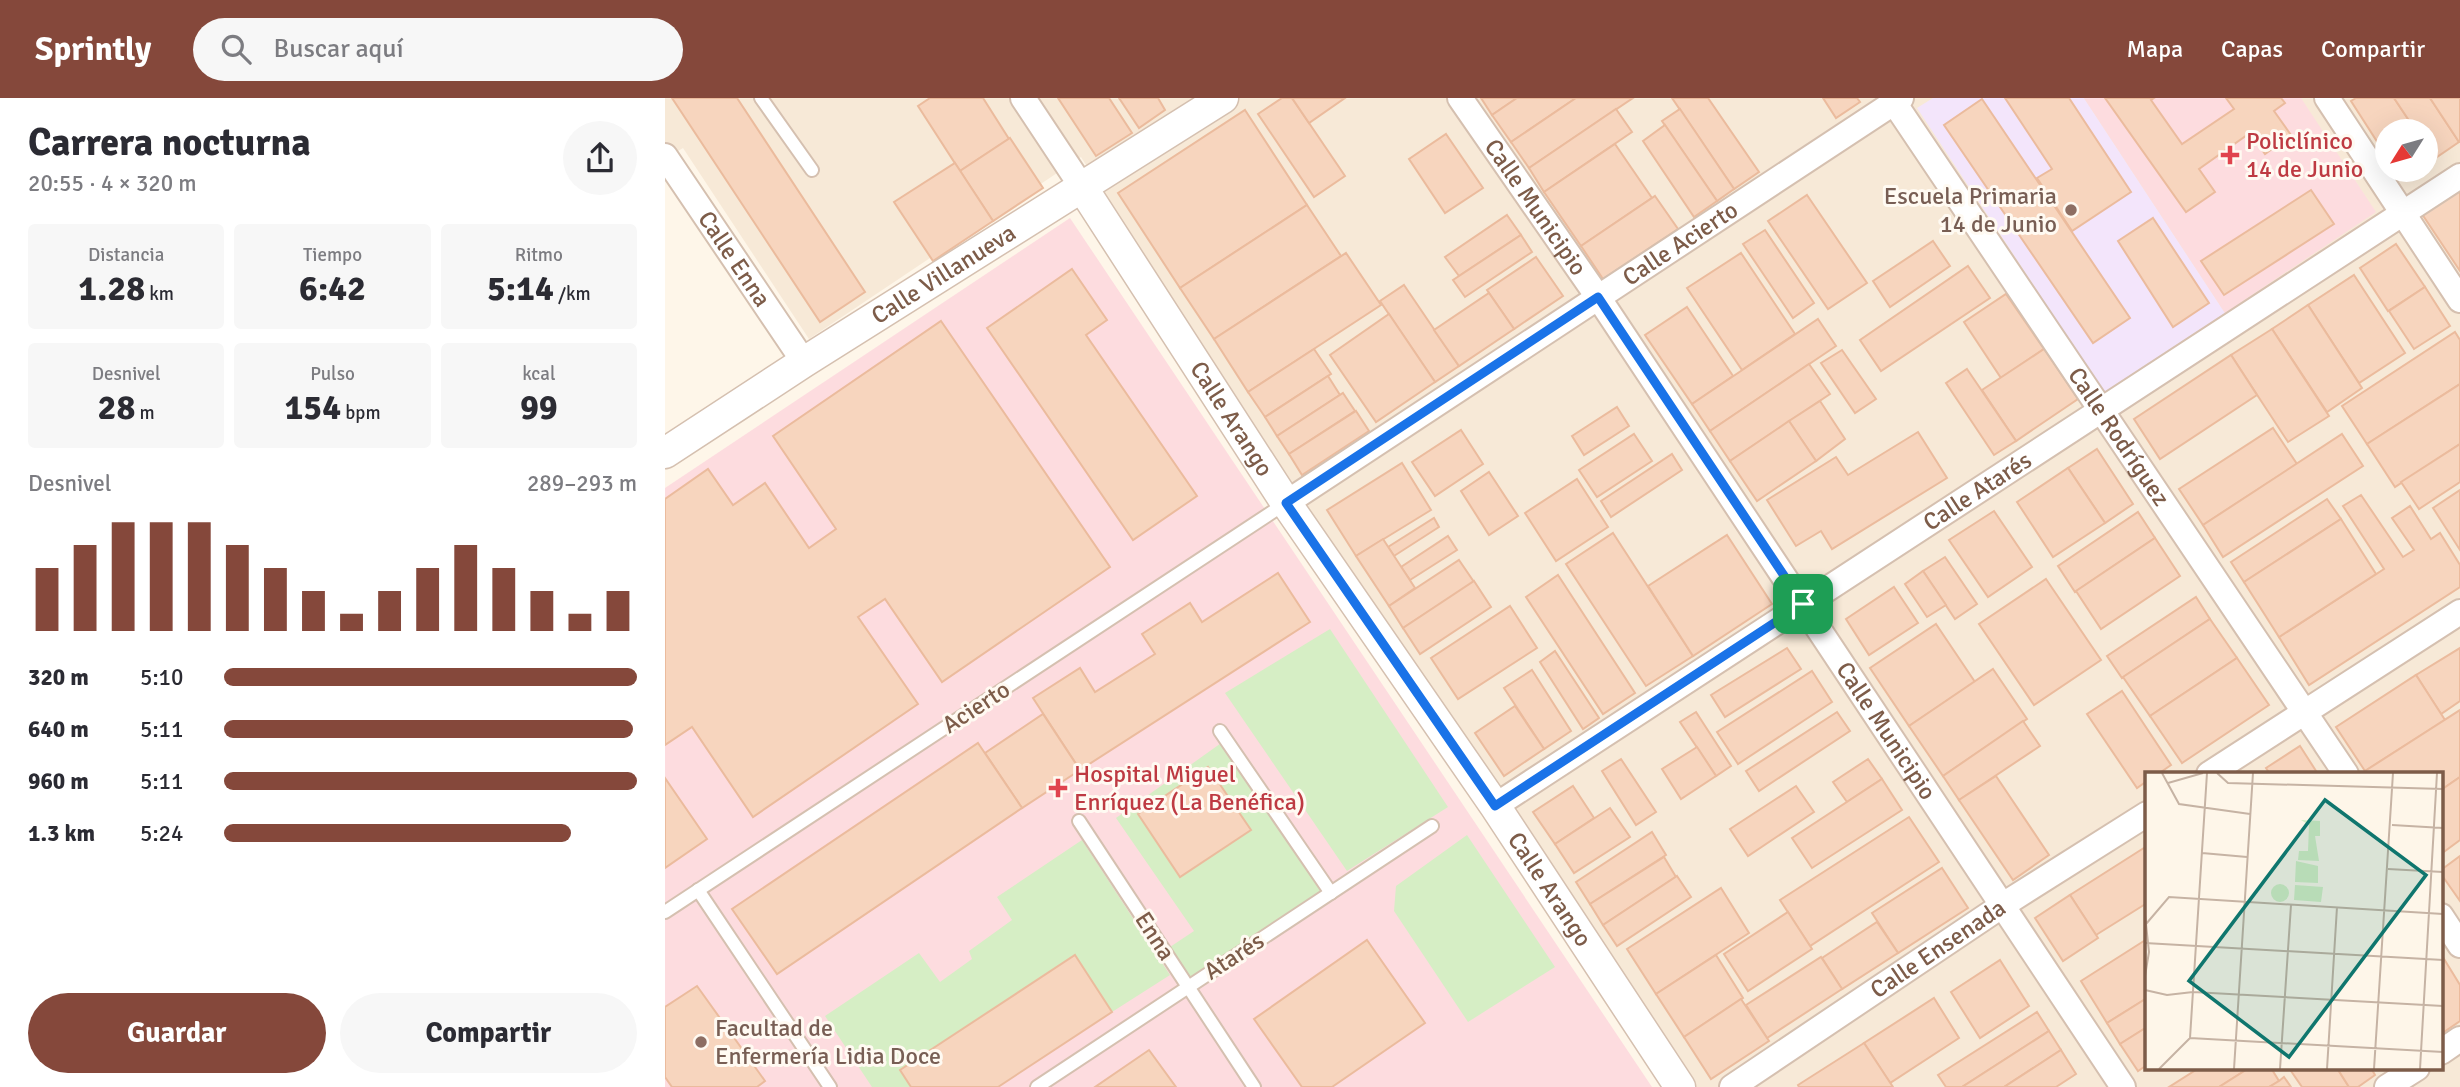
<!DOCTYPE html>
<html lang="es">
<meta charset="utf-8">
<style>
:root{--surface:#fff;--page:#f7f7f7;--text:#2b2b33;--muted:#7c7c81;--accent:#85483b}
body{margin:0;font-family:Signika,sans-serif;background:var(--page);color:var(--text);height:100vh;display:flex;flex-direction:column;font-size:26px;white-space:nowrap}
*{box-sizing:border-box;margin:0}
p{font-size:23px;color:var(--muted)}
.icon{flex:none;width:38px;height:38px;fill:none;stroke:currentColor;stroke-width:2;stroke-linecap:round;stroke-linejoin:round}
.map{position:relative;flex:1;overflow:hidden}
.panel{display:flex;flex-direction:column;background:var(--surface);width:665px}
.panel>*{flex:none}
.needle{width:46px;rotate:233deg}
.buttons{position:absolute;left:1710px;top:21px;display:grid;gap:14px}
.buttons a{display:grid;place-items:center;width:63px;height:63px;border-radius:50%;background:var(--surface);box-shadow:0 7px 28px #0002;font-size:35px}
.pin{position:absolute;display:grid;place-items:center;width:60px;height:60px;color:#fff;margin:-30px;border-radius:14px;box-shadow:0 4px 10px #0006}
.round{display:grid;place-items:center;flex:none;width:74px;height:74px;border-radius:37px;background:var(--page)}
.head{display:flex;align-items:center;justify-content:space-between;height:119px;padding:0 28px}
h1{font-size:38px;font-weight:800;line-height:52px}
.metrics{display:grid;grid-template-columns:repeat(3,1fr);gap:10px;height:119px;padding:7px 28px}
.metrics div{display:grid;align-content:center;border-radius:7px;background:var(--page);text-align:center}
.metrics b{font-size:35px;font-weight:800}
.metrics small{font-size:19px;font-weight:400}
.metrics p{font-size:19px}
.chart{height:196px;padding:14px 28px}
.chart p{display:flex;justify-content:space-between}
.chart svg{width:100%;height:126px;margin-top:7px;stroke:var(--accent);stroke-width:6}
.action{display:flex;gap:14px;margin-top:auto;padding:14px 28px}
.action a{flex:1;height:80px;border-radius:42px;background:var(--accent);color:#fff;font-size:28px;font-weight:800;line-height:80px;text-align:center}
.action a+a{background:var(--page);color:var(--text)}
ul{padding:0 28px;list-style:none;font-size:23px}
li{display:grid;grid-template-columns:112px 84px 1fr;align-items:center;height:52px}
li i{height:18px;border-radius:9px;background:var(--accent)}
header{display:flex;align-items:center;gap:42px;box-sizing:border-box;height:98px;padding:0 35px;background:var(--accent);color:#fff}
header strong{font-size:33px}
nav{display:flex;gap:38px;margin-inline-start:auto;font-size:24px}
.search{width:490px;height:63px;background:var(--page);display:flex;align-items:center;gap:18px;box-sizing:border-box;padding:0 24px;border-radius:38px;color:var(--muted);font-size:26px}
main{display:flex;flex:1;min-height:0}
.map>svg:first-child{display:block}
</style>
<header>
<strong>Sprintly</strong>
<div class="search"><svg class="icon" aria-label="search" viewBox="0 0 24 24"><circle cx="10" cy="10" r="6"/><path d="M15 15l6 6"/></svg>Buscar aquí</div>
<nav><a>Mapa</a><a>Capas</a><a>Compartir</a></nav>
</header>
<main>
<section class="panel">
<div class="head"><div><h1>Carrera nocturna</h1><p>20:55 · 4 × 320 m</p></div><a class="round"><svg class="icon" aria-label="share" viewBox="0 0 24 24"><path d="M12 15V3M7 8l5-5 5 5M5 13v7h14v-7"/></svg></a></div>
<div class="metrics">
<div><p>Distancia</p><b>1.28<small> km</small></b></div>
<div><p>Tiempo</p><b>6:42</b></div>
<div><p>Ritmo</p><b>5:14<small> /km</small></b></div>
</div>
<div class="metrics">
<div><p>Desnivel</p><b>28<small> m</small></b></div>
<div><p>Pulso</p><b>154<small> bpm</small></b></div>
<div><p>kcal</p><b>99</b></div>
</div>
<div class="chart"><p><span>Desnivel</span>289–293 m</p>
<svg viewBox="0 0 160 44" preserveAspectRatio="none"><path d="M5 44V22M15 44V14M25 44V6M35 44V6M45 44V6M55 44V14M65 44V22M75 44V30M85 44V38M95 44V30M105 44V22M115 44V14M125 44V22M135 44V30M145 44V38M155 44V30"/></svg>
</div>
<ul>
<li><b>320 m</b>5:10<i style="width:100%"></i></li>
<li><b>640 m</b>5:11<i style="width:99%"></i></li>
<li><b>960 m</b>5:11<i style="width:100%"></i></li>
<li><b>1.3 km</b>5:24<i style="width:84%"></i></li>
</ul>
<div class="action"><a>Guardar</a><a>Compartir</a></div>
</section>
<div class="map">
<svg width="1795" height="989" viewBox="0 0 1795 989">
<rect width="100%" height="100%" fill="#fef6e9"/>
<!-- residential -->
<path fill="#f7e9d7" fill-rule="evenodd" d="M0 0H1795V989H1030L665 448 416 59 144 241 18 50 0 61ZM1722 33H1760V72H1722ZM1482 676H1776V970H1482Z"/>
<!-- education -->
<path fill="#f3e5fb" d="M1268 0H1419L1560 215 1439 294 1252 10Z"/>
<!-- medical -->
<g fill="#fddcdf">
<path d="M1419 0H1636L1711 114 1560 215Z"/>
<path d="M405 120 987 989H0V390Z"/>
</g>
<!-- green -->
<g fill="#d6eec5">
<path d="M665 531 783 709 682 773 560 595Z"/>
<path d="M559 643 660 793 524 885 502 851 529 833 451 720Z"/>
<path d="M802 737 890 869 803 924 729 813 731 788Z"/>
<path d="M417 742 505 877 447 914 409 857 235 972 246 989H207L160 918 254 855 275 884 307 861 304 853 347 822 332 799Z"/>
</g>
<!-- building -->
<g fill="#f7d5be" stroke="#ebbb9d" stroke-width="2">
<path d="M7 0H72L200 194 155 224Z"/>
<path d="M265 0H318L344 41 295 73 253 8Z"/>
<path d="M393 0H444L467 35 431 58Z"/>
<path d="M454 0H493L500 12 474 30Z"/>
<path d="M617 0H627L680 78 649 99 593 16Z"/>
<path d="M627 0H680L644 25Z"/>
<path d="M816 0H852L827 17Z"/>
<path d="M852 0H911L846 44 827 17Z"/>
<path d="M911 0H968L864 70 846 44Z"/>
<path d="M1007 0H1043L1094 74 1069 91Z"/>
<path d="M1158 0H1192L1195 4 1171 20Z"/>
<path d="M1340 0H1404L1466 94 1407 133 1372 80 1387 71Z"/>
<path d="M1440 0H1489L1486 2 1517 46 1569 11 1561 0H1616L1620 5 1609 13 1626 37 1600 56 1585 35 1534 71 1550 94 1521 114Z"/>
<path d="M1691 0H1729L1751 33H1722V59L1686 3Z"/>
<path d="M1729 0H1765L1794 44 1769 61 1760 48V33H1751Z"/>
<path d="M1765 0H1795V44H1794Z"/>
<path d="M1317 1 1465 220 1428 245 1279 27Z"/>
<path d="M951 11 967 34 879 94 864 70Z"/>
<path d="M1015 11 1069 91 1052 103 997 23Z"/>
<path d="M580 12 642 107 515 190 453 95Z"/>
<path d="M1000 27 1052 103 1029 119 978 43Z"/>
<path d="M781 36 818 90 780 115 744 61Z"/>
<path d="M345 40 378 90 328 123 295 73Z"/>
<path d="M950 46 987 100 916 148 879 94Z"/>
<path d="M1760 48 1769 61 1760 67Z"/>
<path d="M290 65 328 123 268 163 229 104Z"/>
<path d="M1730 72H1753L1737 82Z"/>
<path d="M1795 91V173L1757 116Z"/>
<path d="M1646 92 1669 126 1559 197 1536 163Z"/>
<path d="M1142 97 1202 185 1163 211 1103 123Z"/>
<path d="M990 98 1013 131 938 181 916 148Z"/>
<path d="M642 107 676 158 549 241 515 190Z"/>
<path d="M842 117 856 137 794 178 780 159Z"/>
<path d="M1488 120 1544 205 1508 229 1453 143Z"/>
<path d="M1100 132 1149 205 1128 220 1078 146Z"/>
<path d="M856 137 867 154 800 199 788 182Z"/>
<path d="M1268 143 1285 168 1225 209 1208 183Z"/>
<path d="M1731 146 1760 189 1723 213 1695 170Z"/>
<path d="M681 155 716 207 583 294 549 241Z"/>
<path d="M1076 155 1130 236 1077 272 1022 190Z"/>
<path d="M871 159 898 198 849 231 822 192Z"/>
<path d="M1303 168 1325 200 1216 273 1195 242Z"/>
<path d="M407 171 442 222 421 237 532 398 468 442 322 230Z"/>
<path d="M1689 177 1740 255 1694 285 1643 207Z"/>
<path d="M739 187 794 268 770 284 715 203Z"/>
<path d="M1760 189 1785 228 1749 251 1724 213Z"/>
<path d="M824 195 849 231 794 268 769 232Z"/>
<path d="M1341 196 1379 251 1336 280 1299 224Z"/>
<path d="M1643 207 1697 290 1662 314 1607 231Z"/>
<path d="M1022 209 1068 278 1027 306 980 237Z"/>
<path d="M724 216 770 284 711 324 665 257Z"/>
<path d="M1153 221 1171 248 1045 333 1027 306Z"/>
<path d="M276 223 445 469 277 584 220 501 193 519 253 606 88 719 27 629 0 647V401L43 371 68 407 100 385 144 450 171 431 108 338Z"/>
<path d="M1607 231 1664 318 1623 344 1566 257Z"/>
<path d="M1790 234 1795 242V286L1702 346 1677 308Z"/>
<path d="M649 251 666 276 600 319 583 294Z"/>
<path d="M1379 251 1413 301 1351 343 1317 292Z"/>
<path d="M1177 252 1211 301 1190 315 1156 265Z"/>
<path d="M1566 257 1592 297 1495 361 1469 321Z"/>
<path d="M1144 266 1165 296 1065 363 1045 333Z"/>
<path d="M1302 271 1351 343 1329 357 1281 285Z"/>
<path d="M663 278 675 297 612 338 600 319Z"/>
<path d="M1795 286V346L1730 389 1702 346Z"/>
<path d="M678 295 690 313 624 356 612 338Z"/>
<path d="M1155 303 1180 341 1151 363 1124 323Z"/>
<path d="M952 309 964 328 919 357 907 338Z"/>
<path d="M691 313 704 333 637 377 624 356Z"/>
<path d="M1124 323 1151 363 1092 403 1065 363Z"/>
<path d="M1608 330 1632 366 1538 427 1514 391Z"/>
<path d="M796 332 818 366 770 398 747 364Z"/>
<path d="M1253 334 1282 380 1167 451 1156 433 1131 448 1102 402 1171 359 1183 377Z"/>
<path d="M969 336 987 363 932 399 914 372Z"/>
<path d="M1677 336 1698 368 1558 459 1538 427Z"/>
<path d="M1795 346V384L1754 411 1736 384Z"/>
<path d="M1432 351 1468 406 1440 425 1403 370Z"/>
<path d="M1007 356 1017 372 946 419 936 403Z"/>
<path d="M737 365 766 412 691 458 662 412Z"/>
<path d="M1403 370 1440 425 1388 459 1352 404Z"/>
<path d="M824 374 853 418 824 437 796 393Z"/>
<path d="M912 381 943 429 891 463 860 415Z"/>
<path d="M1795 392V452L1768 410Z"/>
<path d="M1696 397 1738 459 1749 452 1727 420 1745 408 1766 441 1775 435 1795 467V489L1644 587 1614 539 1719 471 1678 408Z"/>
<path d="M1662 401 1676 421 1579 484 1566 464Z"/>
<path d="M1329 413 1367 469 1323 499 1284 442Z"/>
<path d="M1473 414 1490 440 1410 494 1393 468Z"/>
<path d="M769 420 774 429 729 458 723 449Z"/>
<path d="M1676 421 1711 476 1614 539 1579 484Z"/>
<path d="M948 435 1028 558 981 588 901 466Z"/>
<path d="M1062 437 1107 506 1028 558 983 488Z"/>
<path d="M783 438 792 452 745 482 736 469Z"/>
<path d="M1490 440 1515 478 1436 531 1411 493Z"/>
<path d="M718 441 750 490 724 508 691 458Z"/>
<path d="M1280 459 1312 506 1290 521 1258 473Z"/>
<path d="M794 462 809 484 738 530 724 508Z"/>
<path d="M1258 473 1281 507 1262 519 1240 486Z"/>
<path d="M613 475 645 524 415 672 368 600 415 570 430 594 490 556 477 536 525 505 537 524Z"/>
<path d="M893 477 970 595 938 616 861 499Z"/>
<path d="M1381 481 1436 562 1369 607 1314 526Z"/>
<path d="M809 483 826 509 755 556 738 530Z"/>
<path d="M1229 489 1253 525 1204 557 1181 521Z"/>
<path d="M1531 499 1545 521 1457 580 1442 558Z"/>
<path d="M845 508 872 550 793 601 766 560Z"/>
<path d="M1545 521 1572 560 1485 618 1458 579Z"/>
<path d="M1271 526 1310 584 1244 628 1205 570Z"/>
<path d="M1122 550 1136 571 1060 619 1046 597Z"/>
<path d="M1795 550V603L1776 616 1751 577Z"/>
<path d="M890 553 934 620 918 631 875 564Z"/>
<path d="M1572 560 1604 607 1517 665 1485 618Z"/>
<path d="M1328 571 1362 621 1278 678 1244 628Z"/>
<path d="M867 572 906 633 879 651 839 590Z"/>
<path d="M1147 573 1167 604 1073 666 1052 634Z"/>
<path d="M1751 577 1780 622 1700 673 1671 629Z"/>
<path d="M1457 593 1506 667 1493 676H1482V683L1472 690 1422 616Z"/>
<path d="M850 608 879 651 839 678 810 635Z"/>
<path d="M1795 612V679L1776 692V676H1702L1700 673Z"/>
<path d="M1031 614 1066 668 1051 678 1015 624Z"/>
<path d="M1172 614 1185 633 1094 693 1081 673Z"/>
<path d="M378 616 415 672 357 710 320 655Z"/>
<path d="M1358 623 1375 648 1294 702 1278 678Z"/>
<path d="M313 645 357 710 112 876 67 811Z"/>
<path d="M1635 648 1653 676H1605L1601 670Z"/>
<path d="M1032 649 1051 678 1016 701 997 671Z"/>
<path d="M956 661 991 714 971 727 937 673Z"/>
<path d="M1203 661 1217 681 1182 704 1168 684Z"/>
<path d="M543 669 586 732 515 779 473 716Z"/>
<path d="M1331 678 1384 757 1348 782 1294 702Z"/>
<path d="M1795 679V742L1776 756V692Z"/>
<path d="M0 680 42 741 0 770Z"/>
<path d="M1217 681 1237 712 1147 770 1127 740Z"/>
<path d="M908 688 929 720 890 746 868 714Z"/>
<path d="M1131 688 1149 714 1083 758 1065 731Z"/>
<path d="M945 710 965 739 909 775 890 746Z"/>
<path d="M1244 719 1274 764 1145 848 1115 802Z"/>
<path d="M987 734 1001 757 925 806 911 784Z"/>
<path d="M1482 748V805L1431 837 1405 797Z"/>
<path d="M1795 758V803L1776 776V772Z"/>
<path d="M999 759 1011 779 938 827 925 806Z"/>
<path d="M1277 770 1303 810 1233 855 1207 815Z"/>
<path d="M1012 778 1026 799 952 848 938 827Z"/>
<path d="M1056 790 1084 835 991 896 962 851Z"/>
<path d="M1405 797 1433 840 1398 863 1370 820Z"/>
<path d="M1123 814 1147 851 1083 893 1059 856Z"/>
<path d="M1212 824 1233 855 1177 891 1157 860Z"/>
<path d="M1482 841V900L1442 925 1416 883Z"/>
<path d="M702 842 760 925 667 989H637L589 921Z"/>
<path d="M1776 856 1795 887V923L1776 936Z"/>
<path d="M410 857 447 914 333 989H246L235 972Z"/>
<path d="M1051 857 1078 900 1019 939 991 896Z"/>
<path d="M1156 859 1177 891 1102 940 1081 907Z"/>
<path d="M1335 862 1364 908 1315 940 1286 894Z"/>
<path d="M32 888 100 983 92 989H7L0 979V909Z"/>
<path d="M1269 900 1294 940 1225 985 1199 945Z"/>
<path d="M1482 900V929L1455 946 1442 925Z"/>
<path d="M1076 901 1104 943 1046 981 1019 939Z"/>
<path d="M1372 914 1384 933 1297 989H1281L1273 977Z"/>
<path d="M1482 929V967L1473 973 1455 946Z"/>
<path d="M1384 933 1396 952 1339 989H1297Z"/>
<path d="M1199 945 1228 989H1134L1133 987Z"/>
<path d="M484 952 511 989H430Z"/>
<path d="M1396 952 1411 976 1391 989H1339Z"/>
<path d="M1534 970H1584L1554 989H1504Z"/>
<path d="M1584 970H1606L1614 983 1604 989H1554Z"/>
<path d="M1624 970H1672L1684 989H1637Z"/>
<path d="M1672 970H1706L1710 977 1693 989H1684Z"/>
<path d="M1619 979 1626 989H1604L1614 983Z"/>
</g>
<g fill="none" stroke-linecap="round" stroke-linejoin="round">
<!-- service casing -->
<g stroke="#d5c0b0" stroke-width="16">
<g id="service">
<path d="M96 0 147 72"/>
<path d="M555 633 666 795"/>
<path d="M414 723 589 989"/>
<path d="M33 792 165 989"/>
<path d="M0 814 621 405"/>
<path d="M372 989 767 728"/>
</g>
</g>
<!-- minor casing -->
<g stroke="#d5c0b0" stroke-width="28">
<g id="minor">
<path d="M358 0 417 89"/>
<path id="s1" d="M795 0 933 199 1458 989"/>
<path id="s2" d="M1226 0 1681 676"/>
<path d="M1662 0 1795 202"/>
<path id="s3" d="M0 58 139 264"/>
<path id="s4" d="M621 405 1236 0"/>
<path d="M1544 676 1795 514"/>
<path id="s5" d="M830 708 1795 78"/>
<path d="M1776 818 1795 847"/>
<path d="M1776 954 1795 941"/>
<path id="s6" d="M1067 989 1338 807 1482 716"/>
<path d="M1722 989 1752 970"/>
</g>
</g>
<!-- tertiary casing -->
<g stroke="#d5c0b0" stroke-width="33">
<g id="tertiary">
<path id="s7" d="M417 89 621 405 830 708 1015 989"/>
<path id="s8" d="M0 355 139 264 558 0"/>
</g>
</g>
<!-- service -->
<use href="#service" stroke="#fff" stroke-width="12"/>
<!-- minor -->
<use href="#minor" stroke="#fff" stroke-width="24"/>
<!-- tertiary -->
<use href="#tertiary" stroke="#fff" stroke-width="30"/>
</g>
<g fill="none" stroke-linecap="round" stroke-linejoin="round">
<!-- route casing -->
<g stroke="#fff" stroke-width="14">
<path id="route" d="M933 199 1138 506 830 708 621 405Z"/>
</g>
<!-- route -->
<use href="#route" stroke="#1a73e8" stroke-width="9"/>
</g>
<!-- markers -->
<g fill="#e0444e" stroke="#fffaf2" stroke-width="2.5">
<path d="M1561.5 46.5h7v7h7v7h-7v7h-7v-7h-7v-7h7z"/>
<path d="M389.5 679.5h7v7h7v7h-7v7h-7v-7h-7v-7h7z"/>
</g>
<g fill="#8d6e63" stroke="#fffaf2" stroke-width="2.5">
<circle cx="1406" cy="112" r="7"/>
<circle cx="36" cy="944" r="7"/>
</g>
<g text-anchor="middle" stroke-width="6" stroke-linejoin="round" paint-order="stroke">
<!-- health labels -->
<g font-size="24" fill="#be3a42" stroke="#fffaf2" text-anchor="start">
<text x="1581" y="51">Policlínico<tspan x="1581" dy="28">14 de Junio</tspan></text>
<text x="409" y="684">Hospital Miguel<tspan x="409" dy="28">Enríquez (La Benéfica)</tspan></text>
</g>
<!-- education labels -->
<g font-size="24" fill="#785e54" stroke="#fffaf2" text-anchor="end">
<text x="1392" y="106">Escuela Primaria<tspan x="1392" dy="28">14 de Junio</tspan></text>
<text x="50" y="938" text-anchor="start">Facultad de<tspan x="50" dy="28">Enfermería Lidia Doce</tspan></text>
</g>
<!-- street labels -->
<g font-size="24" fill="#7d5c49" stroke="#fffaf2">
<text dy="8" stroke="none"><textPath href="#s1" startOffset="133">Calle Municipio</textPath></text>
<text dy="8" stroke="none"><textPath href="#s4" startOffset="472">Calle Acierto</textPath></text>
<text dy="8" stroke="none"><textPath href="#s3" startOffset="124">Calle Enna</textPath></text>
<text dy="8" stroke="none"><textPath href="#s8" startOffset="331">Calle Villanueva</textPath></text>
<text dy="8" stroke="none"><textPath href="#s7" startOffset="276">Calle Arango</textPath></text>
<text dy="8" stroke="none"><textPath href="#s2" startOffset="408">Calle Rodríguez</textPath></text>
<text dy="8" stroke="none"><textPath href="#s5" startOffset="576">Calle Atarés</textPath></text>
<text transform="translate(311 609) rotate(-33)" y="8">Acierto</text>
<text dy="8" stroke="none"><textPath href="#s1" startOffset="763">Calle Municipio</textPath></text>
<text dy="8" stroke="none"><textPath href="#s7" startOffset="844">Calle Arango</textPath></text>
<text transform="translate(490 838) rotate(57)" y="8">Enna</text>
<text dy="8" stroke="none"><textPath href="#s6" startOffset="248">Calle Ensenada</textPath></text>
<text transform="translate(569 858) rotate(-33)" y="8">Atarés</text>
</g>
</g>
<!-- overview -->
<g transform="translate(1480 674)">
<rect width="298" height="298" fill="#fef6e9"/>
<path d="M156 48 175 49V64H170L174 89 153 88 154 79H163L164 53ZM151 89 173 94V111L150 110ZM126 121a9 9 0 1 1 18 0a9 9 0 1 1-18 0ZM150 113 178 115 176 130 149 128Z" fill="#d6eec5"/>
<path fill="none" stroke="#c6b3a4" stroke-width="2" d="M17 1 34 32 105 42M72 1 83 11 298 17M23 11 58 1M247 53 298 56M57 81 102 85M243 97 298 100M0 143 4 180 0 204M1 152 24 125 298 142M0 171 298 188M0 218 22 223 48 220 298 234M45 266 298 280M14 297 45 266 62 1M89 297 108 1M135 297 146 133M182 297 192 135M229 297 248 1M275 297 292 1"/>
<path fill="#0f766e" fill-opacity="0.15" stroke="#0f766e" stroke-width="3.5" d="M180 28 281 103 144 285 44 209Z"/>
<rect width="298" height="298" fill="none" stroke="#7d5c49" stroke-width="3.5"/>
</g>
</svg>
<div class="buttons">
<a><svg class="needle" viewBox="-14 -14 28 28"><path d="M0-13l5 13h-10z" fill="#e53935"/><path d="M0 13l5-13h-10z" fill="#7c7c81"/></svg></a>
</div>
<div class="pin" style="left:1138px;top:506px;background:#1e9e55"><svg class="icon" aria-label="arrive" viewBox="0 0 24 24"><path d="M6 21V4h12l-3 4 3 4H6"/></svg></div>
</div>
</main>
